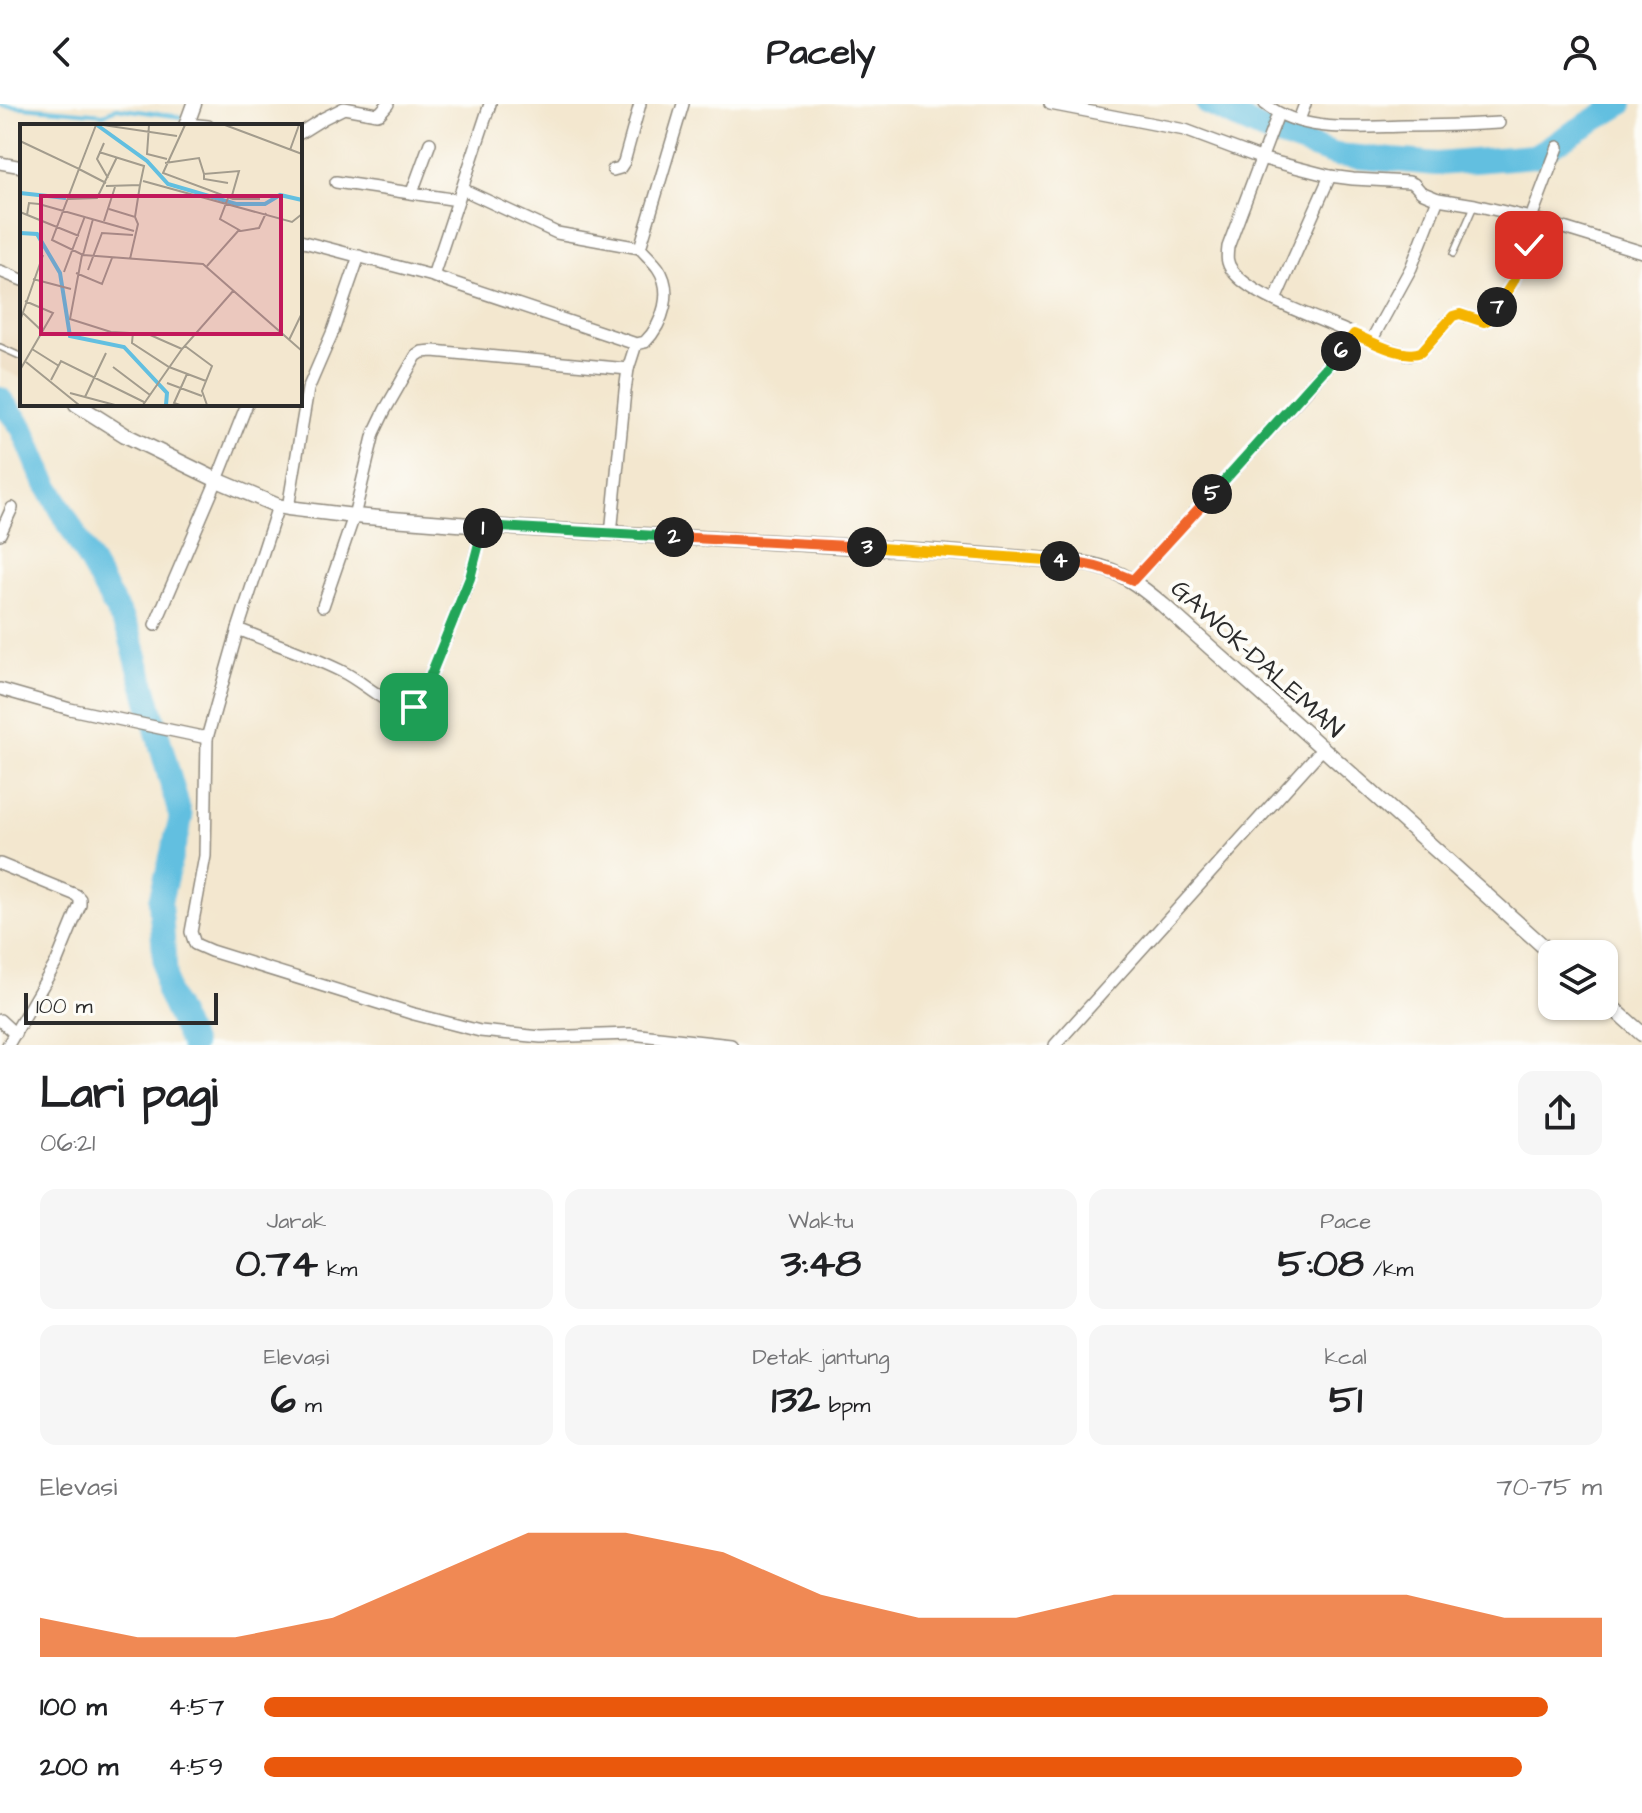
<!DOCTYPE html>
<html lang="id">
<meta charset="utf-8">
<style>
:root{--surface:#fff;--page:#f6f6f6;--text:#202124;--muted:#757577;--accent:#ea580c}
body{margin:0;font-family:"Architects Daughter",sans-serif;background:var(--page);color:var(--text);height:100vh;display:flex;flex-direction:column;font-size:30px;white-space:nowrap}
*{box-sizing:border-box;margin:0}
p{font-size:26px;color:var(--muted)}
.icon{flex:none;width:44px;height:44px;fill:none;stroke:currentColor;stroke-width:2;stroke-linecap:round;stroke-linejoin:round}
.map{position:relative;height:941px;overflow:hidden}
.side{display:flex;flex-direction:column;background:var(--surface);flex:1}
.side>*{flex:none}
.controls{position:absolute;left:1538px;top:836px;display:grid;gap:16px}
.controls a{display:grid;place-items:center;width:80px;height:80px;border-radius:16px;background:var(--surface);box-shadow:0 2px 6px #0004;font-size:40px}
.scale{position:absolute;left:24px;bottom:20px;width:194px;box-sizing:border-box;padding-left:8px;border:4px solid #2b2b2b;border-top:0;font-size:22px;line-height:28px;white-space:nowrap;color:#2b2b2b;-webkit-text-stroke:6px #fdfcf7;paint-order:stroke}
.pin{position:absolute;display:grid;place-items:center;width:68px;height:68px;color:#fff;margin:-34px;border-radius:16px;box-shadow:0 4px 12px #0006}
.km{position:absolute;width:40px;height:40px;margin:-20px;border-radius:50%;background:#222;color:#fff;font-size:22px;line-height:40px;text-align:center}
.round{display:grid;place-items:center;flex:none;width:84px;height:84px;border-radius:16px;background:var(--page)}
.head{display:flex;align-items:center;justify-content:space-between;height:136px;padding:0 40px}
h1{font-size:44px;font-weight:700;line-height:60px}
.metrics{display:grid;grid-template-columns:repeat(3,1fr);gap:12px;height:136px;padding:8px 40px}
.metrics div{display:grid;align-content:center;border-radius:16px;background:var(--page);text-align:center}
.metrics b{font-size:40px;font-weight:700}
.metrics small{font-size:22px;font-weight:400}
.metrics p{font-size:22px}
.chart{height:224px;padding:16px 40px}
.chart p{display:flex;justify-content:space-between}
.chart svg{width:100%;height:144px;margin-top:8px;fill:var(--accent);opacity:.7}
ul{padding:0 40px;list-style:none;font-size:26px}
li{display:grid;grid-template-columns:128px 96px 1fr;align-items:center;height:60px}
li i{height:20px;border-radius:10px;background:var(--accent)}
header{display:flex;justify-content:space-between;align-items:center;height:104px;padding:0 40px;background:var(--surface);font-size:36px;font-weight:700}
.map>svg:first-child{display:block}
</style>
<header><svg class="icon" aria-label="back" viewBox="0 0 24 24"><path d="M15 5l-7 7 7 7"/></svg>Pacely<svg class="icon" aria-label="person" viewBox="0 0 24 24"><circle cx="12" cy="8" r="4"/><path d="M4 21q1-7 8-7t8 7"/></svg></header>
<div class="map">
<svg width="1642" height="941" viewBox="0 0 1642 941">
<rect width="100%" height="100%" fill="#fdfcf7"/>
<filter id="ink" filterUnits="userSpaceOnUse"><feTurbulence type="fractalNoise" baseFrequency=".0125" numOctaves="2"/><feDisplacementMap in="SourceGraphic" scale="16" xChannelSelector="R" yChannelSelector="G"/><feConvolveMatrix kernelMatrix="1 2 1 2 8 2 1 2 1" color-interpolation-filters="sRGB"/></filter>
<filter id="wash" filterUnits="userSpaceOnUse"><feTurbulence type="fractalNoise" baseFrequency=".006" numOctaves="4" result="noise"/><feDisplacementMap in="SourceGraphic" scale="32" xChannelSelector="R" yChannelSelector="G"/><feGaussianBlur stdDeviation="1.8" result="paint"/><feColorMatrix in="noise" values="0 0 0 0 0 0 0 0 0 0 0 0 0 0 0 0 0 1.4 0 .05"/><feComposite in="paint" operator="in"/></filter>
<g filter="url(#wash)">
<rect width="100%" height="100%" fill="#f3e7cf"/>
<!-- built -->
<path fill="#ebd8ba" d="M0 174 22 182V275L0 264Z"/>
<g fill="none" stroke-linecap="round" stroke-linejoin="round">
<!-- stream -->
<g stroke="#62bfe0" stroke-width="4">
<path d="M0 1 104 10 116 4 181 13"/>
<path d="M212 19 246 22"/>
</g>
<!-- river -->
<g stroke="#62bfe0" stroke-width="24">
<path d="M1208 0 1261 25 1336 51 1437 60 1534 52 1621 0"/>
<path d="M0 295 22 323 43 373 129 528 181 714 160 797 167 887 192 941"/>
</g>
</g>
</g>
<g filter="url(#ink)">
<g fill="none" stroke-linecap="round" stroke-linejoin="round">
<!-- service casing -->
<g stroke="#8f897d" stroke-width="8">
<g id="service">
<path d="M1453 150 1474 102"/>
<path d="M0 243 22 253"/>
</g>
</g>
<!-- minor casing -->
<g stroke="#8f897d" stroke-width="14">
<g id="minor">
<path d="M1050 0 1185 26 1260 54 1330 72 1353 75 1409 78 1414 80 1421 88 1438 95 1475 101 1531 114 1642 148"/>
<path d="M1265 0C1303 30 1359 23 1405 22 1436 22 1467 21 1499 19"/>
<path d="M1278 10 1228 143C1227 152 1226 158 1232 166 1250 191 1305 209 1334 222 1356 231 1379 243 1403 249 1410 251 1415 251 1421 248L1453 212 1460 210 1484 218 1490 215 1513 178 1540 117"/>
<path d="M1299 16 1305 0"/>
<path d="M187 20 208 22"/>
<path d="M300 29 324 14 344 4 377 10 380 9 388 0"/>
<path d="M0 59 22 63"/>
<path d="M613 66 620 64 624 58 640 0"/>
<path d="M336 78 458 96"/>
<path d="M462 85 557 129 640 144 683 0"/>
<path d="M412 88 430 39"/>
<path d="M1531 114 1558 43"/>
<path d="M300 137 433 172 636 240 645 238C663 220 674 187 658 164 653 157 646 151 640 144"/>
<path d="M0 167 22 176"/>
<path d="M433 172 490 0"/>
<path d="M1275 196 1330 72"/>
<path d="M1371 237 1411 164 1438 95"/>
<path d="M278 402 238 525 207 634 205 752 191 828 195 840 211 847 414 910 480 927 541 933 631 930 731 941"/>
<path d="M288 404 308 285 333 227 359 152"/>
<path d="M0 430 12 404"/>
<path d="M611 430 625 287 628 265 636 240"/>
<path d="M1133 476 1306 287 1354 230"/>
<path d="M323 502 354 412 374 329 385 306 416 252 422 248 433 247 628 265"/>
<path d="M155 521 217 376 247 300"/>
<path d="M238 525C272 539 309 551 341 567 362 577 378 595 400 602 410 604 416 604 421 595L470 474 483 422"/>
<path d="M0 585 70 605 207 634"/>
<path d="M0 760 76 791 80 795V801L57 857 8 941"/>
<path d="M0 916 15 930"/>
<path d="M1055 941 1323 644"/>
</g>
</g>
<!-- tertiary casing -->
<g stroke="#8f897d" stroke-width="17">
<g id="tertiary">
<path d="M186 22 194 0"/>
<path d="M76 300 125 331 217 376 278 402 288 404 354 412 483 422 931 447 1074 458C1115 463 1132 475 1163 501L1552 850"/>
<path d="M1604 896 1642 930"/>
</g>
</g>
<!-- service -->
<use href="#service" stroke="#fff" stroke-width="5"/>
<!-- minor -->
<use href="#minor" stroke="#fff" stroke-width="11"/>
<!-- tertiary -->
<use href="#tertiary" stroke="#fff" stroke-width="14"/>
</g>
</g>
<g fill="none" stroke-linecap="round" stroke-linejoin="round" filter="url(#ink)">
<!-- split-1 casing -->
<g stroke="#fff" stroke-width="16">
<path id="split-1" d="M414 603 421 595 470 474 483 424"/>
</g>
<!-- split-2 casing -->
<g stroke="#fff" stroke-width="16">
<path id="split-2" d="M483 424V422L674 433"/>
</g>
<!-- split-3 casing -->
<g stroke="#fff" stroke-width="16">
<path id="split-3" d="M674 433 867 443"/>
</g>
<!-- split-4 casing -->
<g stroke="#fff" stroke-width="16">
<path id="split-4" d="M867 443 1060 457"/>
</g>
<!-- split-5 casing -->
<g stroke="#fff" stroke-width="16">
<path id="split-5" d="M1060 457C1087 459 1109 465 1133 476L1212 390"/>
</g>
<!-- split-6 casing -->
<g stroke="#fff" stroke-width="16">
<path id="split-6" d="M1212 390 1341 247"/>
</g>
<!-- split-7 casing -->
<g stroke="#fff" stroke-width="16">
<path id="split-7" d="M1341 247 1354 230C1372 238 1403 255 1421 248L1453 212 1460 210 1484 218 1490 215 1497 203"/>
</g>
<!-- split-8 casing -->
<g stroke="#fff" stroke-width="16">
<path id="split-8" d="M1497 203 1513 178 1529 141"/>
</g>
<!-- split-1 -->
<use href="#split-1" stroke="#22a559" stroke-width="10"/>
<!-- split-2 -->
<use href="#split-2" stroke="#22a559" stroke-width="10"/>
<!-- split-3 -->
<use href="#split-3" stroke="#f0652b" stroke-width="10"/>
<!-- split-4 -->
<use href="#split-4" stroke="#f5b400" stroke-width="10"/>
<!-- split-5 -->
<use href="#split-5" stroke="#f0652b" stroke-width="10"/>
<!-- split-6 -->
<use href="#split-6" stroke="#22a559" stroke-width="10"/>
<!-- split-7 -->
<use href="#split-7" stroke="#f5b400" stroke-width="10"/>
<!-- split-8 -->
<use href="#split-8" stroke="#f5b400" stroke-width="10"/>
</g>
<g text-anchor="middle" stroke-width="8" stroke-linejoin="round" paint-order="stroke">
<!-- street labels -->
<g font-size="26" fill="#2b2b2b" stroke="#fdfcf7">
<text transform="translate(1258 554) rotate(42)" y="9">GAWOK-DALEMAN</text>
</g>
</g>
<!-- overview -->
<g transform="translate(20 20)">
<rect width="282" height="282" fill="#f3e7cf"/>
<path fill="none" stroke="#62bfe0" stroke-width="4" d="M77 1 127 37 148 60 216 80H245L260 71 282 76M0 69 46 74M0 109 17 110 40 149 50 212 104 223 147 269 146 281"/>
<path fill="none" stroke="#a39c8d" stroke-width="2" d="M83 1 157 12M129 1 127 30 147 35M165 1 143 49 213 75H240M205 1 282 30M0 17 59 45 76 1M84 19 77 35 88 54M270 26 279 1M79 28 124 42 120 61 86 62M145 39 179 34 184 50 219 47 211 75M184 50V55L208 59M123 57 272 98 282 90M86 59 59 45 32 116 63 131 183 140 282 227M208 74 200 95 221 107 239 104 246 89M48 75 77 74 97 33M89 85 115 93 120 61M0 88 59 112M7 91 9 79 19 80 114 107M84 97 95 63M62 131 50 195 91 208 128 210 162 225M63 131 73 95M110 135 118 100 115 93M187 142 219 106M68 146 82 109 113 111M44 148 65 92M56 149 82 160 92 134M13 155 51 165M3 189 23 208M0 197 23 131M113 208 112 219 149 243 186 257M269 216 282 189M165 222 192 242 182 267 187 281M12 225 39 242M6 238 59 281M93 243 130 271M0 246 33 189 5 177M31 256 41 237 124 278M147 259 182 272M50 269 95 281M65 273 86 229M123 281 162 225 214 166M160 281 154 279 167 250"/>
<path fill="#c2185b" fill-opacity="0.15" stroke="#c2185b" stroke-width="4" d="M21 72H261V210H21Z"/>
<rect width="282" height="282" fill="none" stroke="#2b2b2b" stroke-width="4"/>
</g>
</svg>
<div class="controls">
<a><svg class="icon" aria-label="layers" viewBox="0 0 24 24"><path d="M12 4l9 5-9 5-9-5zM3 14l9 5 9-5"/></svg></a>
</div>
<div class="scale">100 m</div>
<div class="pin" style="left:414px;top:603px;background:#1e9e55"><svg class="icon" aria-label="arrive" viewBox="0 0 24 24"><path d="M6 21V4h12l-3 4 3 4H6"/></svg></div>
<div class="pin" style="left:1529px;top:141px;background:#d93025"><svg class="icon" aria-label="check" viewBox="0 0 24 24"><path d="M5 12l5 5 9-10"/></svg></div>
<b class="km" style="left:483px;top:424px">1</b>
<b class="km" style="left:674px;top:433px">2</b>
<b class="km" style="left:867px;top:443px">3</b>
<b class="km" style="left:1060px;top:457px">4</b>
<b class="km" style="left:1212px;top:390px">5</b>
<b class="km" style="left:1341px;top:247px">6</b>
<b class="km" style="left:1497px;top:203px">7</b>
</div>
<section class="side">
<div class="head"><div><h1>Lari pagi</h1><p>06:21</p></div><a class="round"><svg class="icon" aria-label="share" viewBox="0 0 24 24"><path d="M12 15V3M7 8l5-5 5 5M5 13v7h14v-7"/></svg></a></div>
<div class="metrics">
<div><p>Jarak</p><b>0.74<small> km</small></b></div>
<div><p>Waktu</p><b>3:48</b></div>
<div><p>Pace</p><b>5:08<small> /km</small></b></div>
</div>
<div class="metrics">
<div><p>Elevasi</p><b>6<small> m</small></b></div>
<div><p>Detak jantung</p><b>132<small> bpm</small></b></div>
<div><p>kcal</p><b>51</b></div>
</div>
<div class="chart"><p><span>Elevasi</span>70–75 m</p>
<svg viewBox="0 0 160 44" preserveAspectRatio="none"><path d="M0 44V32L10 38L20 38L30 32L40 19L50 6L60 6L70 12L80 25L90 32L100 32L110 25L120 25L130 25L140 25L150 32L160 32V44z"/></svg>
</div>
<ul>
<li><b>100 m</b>4:57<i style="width:96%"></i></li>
<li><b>200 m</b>4:59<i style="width:94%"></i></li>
</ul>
</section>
